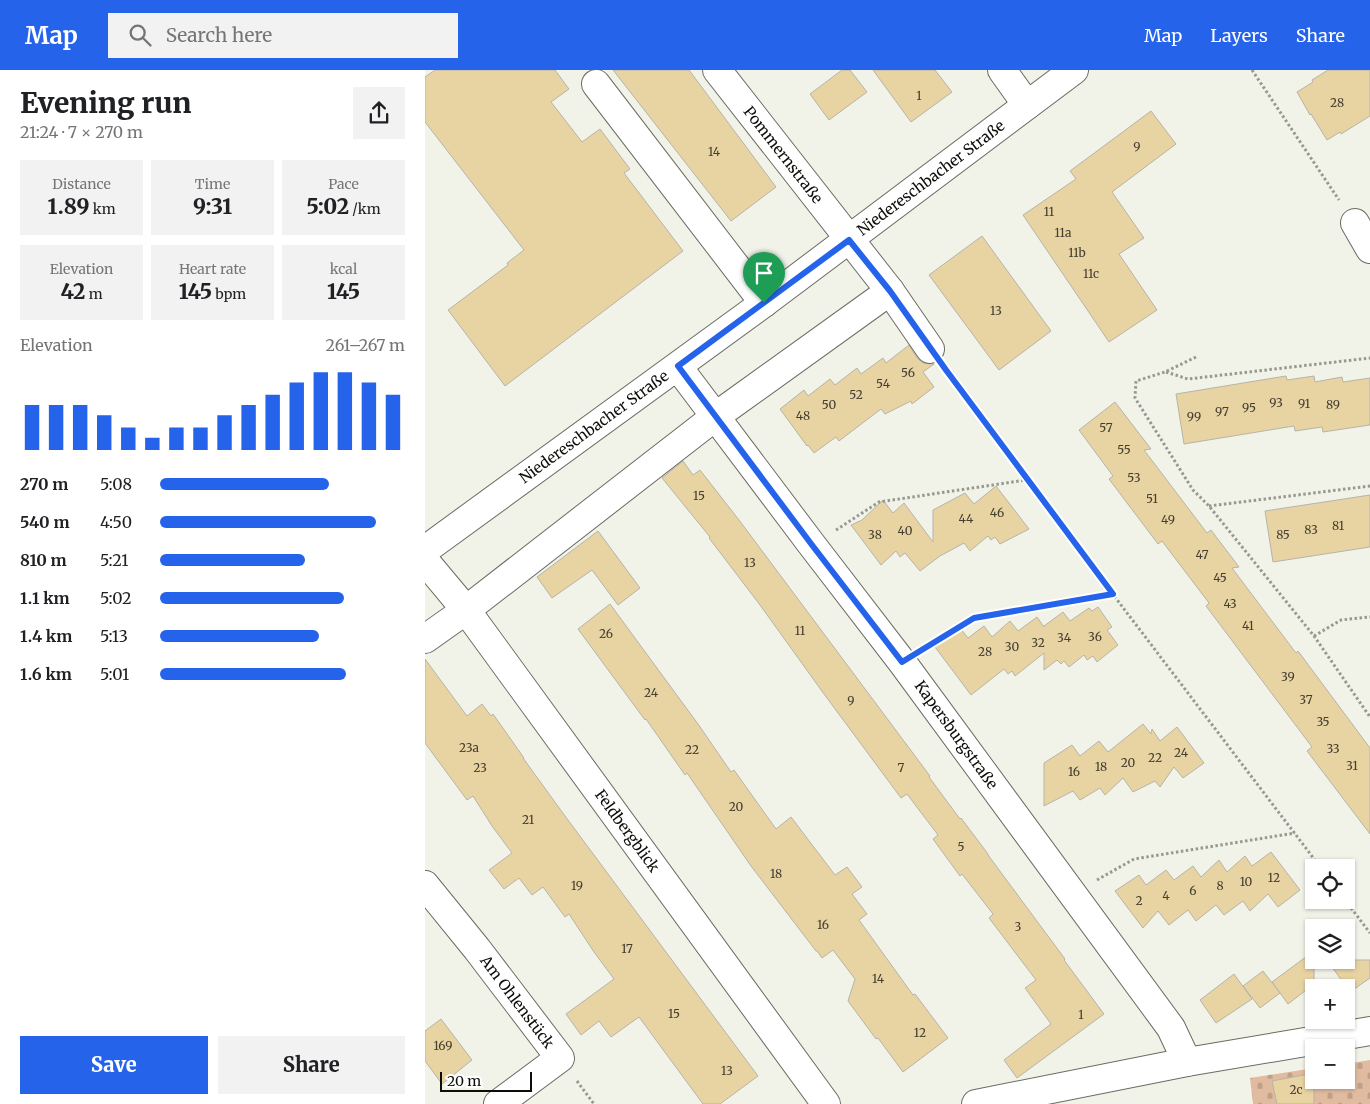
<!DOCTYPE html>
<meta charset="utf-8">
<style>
:root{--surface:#fff;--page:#f2f2f2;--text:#202124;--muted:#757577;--accent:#2563eb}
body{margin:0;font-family:Merriweather,serif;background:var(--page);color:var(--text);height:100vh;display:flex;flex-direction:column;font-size:19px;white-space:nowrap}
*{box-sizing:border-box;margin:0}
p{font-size:16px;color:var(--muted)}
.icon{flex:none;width:28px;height:28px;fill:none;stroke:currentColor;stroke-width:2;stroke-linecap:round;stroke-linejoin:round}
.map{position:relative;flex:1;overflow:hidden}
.panel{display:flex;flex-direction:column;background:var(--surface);width:425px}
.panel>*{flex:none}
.controls{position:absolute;left:880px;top:789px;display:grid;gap:10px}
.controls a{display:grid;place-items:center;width:50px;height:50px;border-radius:0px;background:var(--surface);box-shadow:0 1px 4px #0004;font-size:25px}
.scale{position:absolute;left:15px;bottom:12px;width:92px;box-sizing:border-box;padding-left:5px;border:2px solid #0d0d0a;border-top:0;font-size:14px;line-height:18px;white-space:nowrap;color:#0d0d0a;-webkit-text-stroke:4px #fff;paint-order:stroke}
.pin{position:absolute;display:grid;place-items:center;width:42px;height:42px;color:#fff;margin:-51px -21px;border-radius:50% 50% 50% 0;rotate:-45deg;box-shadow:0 0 5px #0007}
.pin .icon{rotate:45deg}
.round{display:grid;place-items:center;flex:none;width:52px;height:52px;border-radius:0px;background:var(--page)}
.overview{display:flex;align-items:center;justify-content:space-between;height:85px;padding:0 20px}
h1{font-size:28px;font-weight:800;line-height:38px}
.figures{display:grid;grid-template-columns:repeat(3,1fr);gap:8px;height:85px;padding:5px 20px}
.figures div{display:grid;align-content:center;border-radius:0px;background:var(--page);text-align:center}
.figures b{font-size:21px;font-weight:800}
.figures small{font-size:14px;font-weight:400}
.figures p{font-size:14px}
.chart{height:140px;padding:10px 20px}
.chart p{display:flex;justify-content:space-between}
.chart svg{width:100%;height:90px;margin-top:5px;stroke:var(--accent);stroke-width:6}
.cta{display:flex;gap:10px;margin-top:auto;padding:10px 20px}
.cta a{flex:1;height:58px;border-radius:0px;background:var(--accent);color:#fff;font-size:20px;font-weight:800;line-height:58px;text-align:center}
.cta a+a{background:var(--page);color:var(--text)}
ul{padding:0 20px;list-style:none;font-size:16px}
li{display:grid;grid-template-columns:80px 60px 1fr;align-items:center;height:38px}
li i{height:12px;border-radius:6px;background:var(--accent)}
header{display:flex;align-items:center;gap:30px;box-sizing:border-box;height:70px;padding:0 25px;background:var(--accent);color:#fff}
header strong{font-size:24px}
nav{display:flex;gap:28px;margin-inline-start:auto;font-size:18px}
.search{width:350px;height:45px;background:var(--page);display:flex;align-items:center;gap:12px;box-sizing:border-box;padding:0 18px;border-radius:0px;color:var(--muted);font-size:19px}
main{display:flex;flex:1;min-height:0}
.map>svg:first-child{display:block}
</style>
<header>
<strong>Map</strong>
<div class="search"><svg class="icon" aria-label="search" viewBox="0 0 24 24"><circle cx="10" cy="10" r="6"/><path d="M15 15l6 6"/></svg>Search here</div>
<nav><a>Map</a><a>Layers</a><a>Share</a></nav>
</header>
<main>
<section class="panel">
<div class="overview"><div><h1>Evening run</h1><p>21:24 · 7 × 270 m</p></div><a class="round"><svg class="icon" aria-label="share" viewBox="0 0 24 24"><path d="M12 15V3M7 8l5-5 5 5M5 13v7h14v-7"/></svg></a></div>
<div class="figures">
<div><p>Distance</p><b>1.89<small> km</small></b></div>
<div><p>Time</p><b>9:31</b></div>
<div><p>Pace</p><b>5:02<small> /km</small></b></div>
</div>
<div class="figures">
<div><p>Elevation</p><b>42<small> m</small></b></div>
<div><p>Heart rate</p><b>145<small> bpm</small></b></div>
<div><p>kcal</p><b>145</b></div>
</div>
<div class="chart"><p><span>Elevation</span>261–267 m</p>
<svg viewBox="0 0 160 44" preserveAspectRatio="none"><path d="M5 44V22M15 44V22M25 44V22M35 44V27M45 44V33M55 44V38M65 44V33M75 44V33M85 44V27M95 44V22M105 44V17M115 44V11M125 44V6M135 44V6M145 44V11M155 44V17"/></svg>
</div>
<ul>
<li><b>270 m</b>5:08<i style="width:69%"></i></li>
<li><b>540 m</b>4:50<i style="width:88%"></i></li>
<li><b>810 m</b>5:21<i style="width:59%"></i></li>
<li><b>1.1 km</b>5:02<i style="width:75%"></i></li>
<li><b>1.4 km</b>5:13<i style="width:65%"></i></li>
<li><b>1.6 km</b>5:01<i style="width:76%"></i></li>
</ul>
<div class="cta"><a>Save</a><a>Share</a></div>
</section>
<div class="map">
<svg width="945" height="1034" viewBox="0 0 945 1034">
<defs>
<pattern id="cemetery-stones" width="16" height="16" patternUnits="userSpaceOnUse" patternTransform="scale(1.25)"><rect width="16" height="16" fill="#e1bb9f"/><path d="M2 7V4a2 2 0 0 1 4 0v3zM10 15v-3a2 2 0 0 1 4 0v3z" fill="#c0a088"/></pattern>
</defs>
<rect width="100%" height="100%" fill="#f1f3e9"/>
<!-- cemetery -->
<path fill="url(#cemetery-stones)" d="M945 990V1034H828L825 1008 889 998V1010H921V994Z"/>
<!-- building -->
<g fill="#e8d3a2" stroke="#b7b3aa">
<path d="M10 0H130L144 19 126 32 157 72 175 59 205 99 199 103 258 181 80 316 23 240 83 195 82 193 99 180 0 52V7Z"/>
<path d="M188 0H264L351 117 306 151Z"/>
<path d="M417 0H425L442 22 404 50 385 24Z"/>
<path d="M448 0H510L527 22 486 52Z"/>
<path d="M903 0H945V46L916 64 915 62 902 70 886 44 885 45 872 22 888 12 887 10Z"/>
<path d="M726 41 751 74 687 122 719 168 694 184 732 240 684 272 598 145 651 109 645 101Z"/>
<path d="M557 166 626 261 574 300 504 205Z"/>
<path d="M484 275 492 288 498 293 509 294 498 302 509 317 487 334 486 331 460 344 456 339 414 371 411 367 389 383 383 375 382 376 355 339 379 320 383 326 405 309 410 315 432 298 436 304 458 288 461 293Z"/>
<path d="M861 306 862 310 889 306 890 312 917 307 918 312 945 308V355L898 362 897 357 870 361 869 356 759 374 751 324Z"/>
<path d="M690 332 726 379 719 380 782 463 786 460 814 497 807 498 871 583 873 581 945 678V764L882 681 887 677 781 536 784 533 737 471 733 474 684 409 688 406 654 360Z"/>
<path d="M258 391 268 405 275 400 314 450 505 706 504 707 535 749 536 748 563 784V785L640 889 639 890 679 944 592 1008 579 990 626 954 600 918 611 910 564 848 568 844 537 804 535 806 508 769 513 765 482 724 476 728 399 624 335 535 284 468 285 467 237 408Z"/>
<path d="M571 416 604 459 575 474 570 467 566 470 563 466 545 481 539 473 515 486 495 501 480 483 475 487 471 481 456 495 426 455 437 450 458 430 468 443 479 433 508 472V440L540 423 549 434Z"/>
<path d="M945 425V477L848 492 840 441Z"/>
<path d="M173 461 215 518 193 535 167 500 127 528 112 507Z"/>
<path d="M185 534 273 654 306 702 309 700 351 759 366 747 410 805 422 797 437 817 427 824 442 844 434 850 488 925 490 924 523 968 478 1002 453 968 451 969 423 931 430 909 408 880 397 888 392 881H391L326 796 262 703 260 705 221 649 220 650 153 559Z"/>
<path d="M673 537 687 557 682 560 693 575 672 592 668 586 662 590 659 585 644 597 639 591 636 594 632 590 619 600V583L590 606 587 601 583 604 579 599 546 625 510 577 535 558 543 568 559 556 567 567 585 551 593 561 612 547 619 557V556L638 542 645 551 664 538 667 541Z"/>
<path d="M0 589 42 646 57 634 66 646 68 644 99 688H98L140 746 333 1006 295 1034H278L214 947 186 967 174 951 156 965 141 944 189 909 169 882 144 844 140 847 118 817 107 825 94 808 79 819 64 800 87 783 67 756 48 726 42 730 0 673Z"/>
<path d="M718 654 726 664 727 659 735 671 752 657 779 693 758 708 749 697 735 717 730 711 708 722 698 708 680 725 675 718 655 730 648 721 619 736V693L647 675 655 686 674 671 683 682Z"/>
<path d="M846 782 875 820 853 837 843 824 825 841 818 831 799 845 791 835 771 851 763 840 744 855 733 841 718 858 690 821 714 805 721 815 741 800 749 810 768 796 776 807 794 790 802 802 820 786 827 796Z"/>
<path d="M889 881V914L863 934 847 912Z"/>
<path d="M902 890H945V908L925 922Z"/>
<path d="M838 901 855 923 835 938 818 916Z"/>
<path d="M809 904 827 929 791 953 775 930Z"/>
<path d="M16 949 47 990 17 1014 0 991V961Z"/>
<path d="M889 1003V1034H852L847 1011Z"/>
</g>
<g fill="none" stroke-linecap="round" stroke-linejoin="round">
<!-- minor casing -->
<g stroke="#6a6c63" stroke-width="30">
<g id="minor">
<path d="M292 0 465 221 505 279"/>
<path d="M577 0 602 35"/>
<path d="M171 14 339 233"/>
<path d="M930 153 945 179"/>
<path d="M253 297 387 475 477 592 746 958 762 992"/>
<path d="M0 480 339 233 649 0"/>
<path d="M0 491 41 540 401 1034"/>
<path d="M0 569 41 540 291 346 465 221"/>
<path d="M0 815 52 879 135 988 73 1034"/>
<path d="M551 1034 762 992 945 961"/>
</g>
</g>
<!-- path -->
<g stroke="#979991" stroke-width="3" stroke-dasharray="2.5 2.5" stroke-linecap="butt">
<path d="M827 0 914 130"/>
<path d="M771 287 740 302 711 311 710 328 768 420 784 436 889 566 945 647"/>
<path d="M522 302 601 410 896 798"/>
<path d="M741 302 763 309 945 288"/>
<path d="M784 436 945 416"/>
<path d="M411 460 454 432 601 410"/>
<path d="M889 566 916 550 945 547"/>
<path d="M501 577 549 548 687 524"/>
<path d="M672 810 709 789 870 763"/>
<path d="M920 830 945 863"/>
<path d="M152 1011 169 1034"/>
</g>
<!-- minor -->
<use href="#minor" stroke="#fff" stroke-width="28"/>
</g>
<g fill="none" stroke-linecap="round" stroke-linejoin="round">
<!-- route casing -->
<g stroke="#fff" stroke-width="10">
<path id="route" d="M424 170 465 221 521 300 688 524 549 548 477 592 387 475 253 296Z"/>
</g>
<!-- route -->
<use href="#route" stroke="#2563eb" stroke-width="6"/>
</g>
<g text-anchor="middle" stroke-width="4" stroke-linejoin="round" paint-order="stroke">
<!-- number labels -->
<g font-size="12" fill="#443e30">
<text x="494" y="30">1</text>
<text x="912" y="37">28</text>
<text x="712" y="81">9</text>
<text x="289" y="86">14</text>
<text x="624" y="146">11</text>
<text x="638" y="167">11a</text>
<text x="652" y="187">11b</text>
<text x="666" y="208">11c</text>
<text x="571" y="245">13</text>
<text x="483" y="307">56</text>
<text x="458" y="318">54</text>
<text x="431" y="329">52</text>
<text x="851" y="337">93</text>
<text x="879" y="338">91</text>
<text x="404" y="339">50</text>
<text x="908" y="339">89</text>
<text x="824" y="342">95</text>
<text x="797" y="346">97</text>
<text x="378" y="350">48</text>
<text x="769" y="351">99</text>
<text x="681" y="362">57</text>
<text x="699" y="384">55</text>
<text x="709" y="412">53</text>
<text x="274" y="430">15</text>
<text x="727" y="433">51</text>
<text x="572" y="447">46</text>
<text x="541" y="453">44</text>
<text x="743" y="454">49</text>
<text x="913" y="460">81</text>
<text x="886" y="464">83</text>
<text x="480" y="465">40</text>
<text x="450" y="469">38</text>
<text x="858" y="469">85</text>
<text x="777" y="489">47</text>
<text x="325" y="497">13</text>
<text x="795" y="512">45</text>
<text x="805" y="538">43</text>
<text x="823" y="560">41</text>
<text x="375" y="565">11</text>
<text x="181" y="568">26</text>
<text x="670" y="571">36</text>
<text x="639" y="572">34</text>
<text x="613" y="577">32</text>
<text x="587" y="581">30</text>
<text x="560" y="586">28</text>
<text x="863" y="611">39</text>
<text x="226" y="627">24</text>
<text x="881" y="634">37</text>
<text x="426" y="635">9</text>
<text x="898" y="656">35</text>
<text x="44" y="682">23a</text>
<text x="908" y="683">33</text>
<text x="267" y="684">22</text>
<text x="756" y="687">24</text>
<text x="730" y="692">22</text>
<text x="703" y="697">20</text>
<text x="927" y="700">31</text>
<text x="676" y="701">18</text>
<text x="55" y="702">23</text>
<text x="476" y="702">7</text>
<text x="649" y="706">16</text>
<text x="311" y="741">20</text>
<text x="103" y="754">21</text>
<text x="536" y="781">5</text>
<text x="351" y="808">18</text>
<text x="849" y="812">12</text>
<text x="821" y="816">10</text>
<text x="152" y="820">19</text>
<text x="795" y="820">8</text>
<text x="768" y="825">6</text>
<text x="741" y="830">4</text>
<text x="714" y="835">2</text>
<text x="398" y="859">16</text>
<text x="593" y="861">3</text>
<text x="202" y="883">17</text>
<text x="453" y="913">14</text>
<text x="249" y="948">15</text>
<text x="656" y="949">1</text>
<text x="495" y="967">12</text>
<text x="18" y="980">169</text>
<text x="302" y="1005">13</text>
<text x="871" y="1024">2c</text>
</g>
<!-- street labels -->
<g font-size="15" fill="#0d0d0a" stroke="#fff">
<text transform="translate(358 85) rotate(52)" y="5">Pommernstraße</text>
<text transform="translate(506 108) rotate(-37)" y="5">Niedereschbacher Straße</text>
<text transform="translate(169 357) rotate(-36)" y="5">Niedereschbacher Straße</text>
<text transform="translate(531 665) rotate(54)" y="5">Kapersburgstraße</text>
<text transform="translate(202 761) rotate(54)" y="5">Feldbergblick</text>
<text transform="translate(92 932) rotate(53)" y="5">Am Ohlenstück</text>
</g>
</g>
</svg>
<div class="controls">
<a><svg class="icon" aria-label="locate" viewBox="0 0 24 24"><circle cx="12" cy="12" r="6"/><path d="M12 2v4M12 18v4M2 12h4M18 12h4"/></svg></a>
<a><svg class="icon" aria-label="layers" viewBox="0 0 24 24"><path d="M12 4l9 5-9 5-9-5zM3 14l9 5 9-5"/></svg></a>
<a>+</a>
<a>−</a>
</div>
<div class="scale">20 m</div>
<div class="pin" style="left:339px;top:233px;background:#1e9e55"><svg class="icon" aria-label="arrive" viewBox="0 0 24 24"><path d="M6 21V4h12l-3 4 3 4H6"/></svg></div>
</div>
</main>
